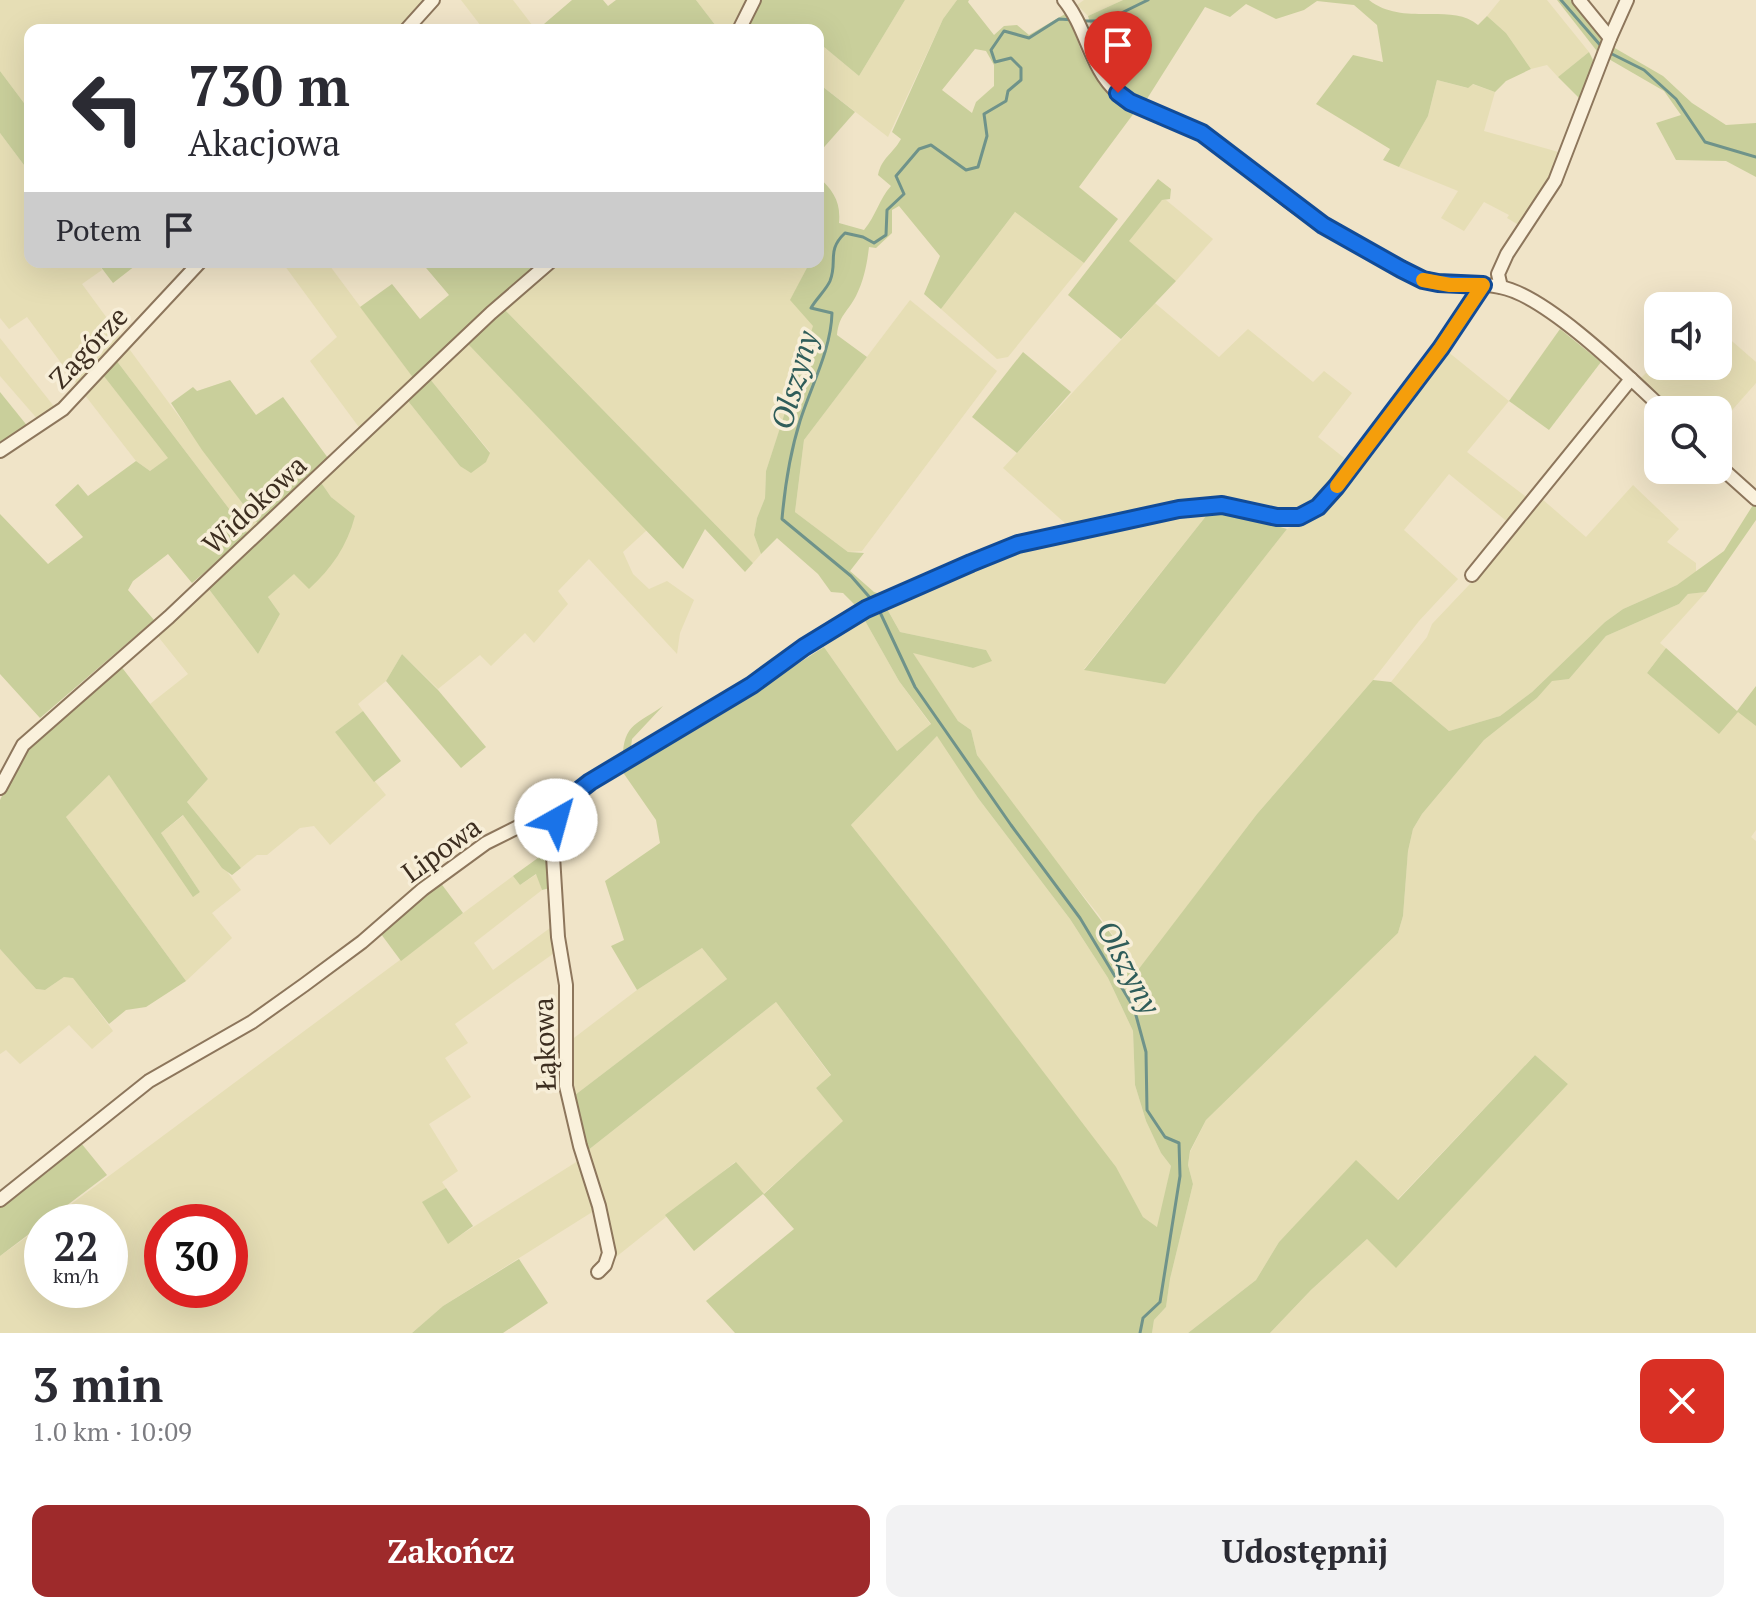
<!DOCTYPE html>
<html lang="pl">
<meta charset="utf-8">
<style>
:root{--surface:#fff;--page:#f2f2f3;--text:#2b2b33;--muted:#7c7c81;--accent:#9e2a2b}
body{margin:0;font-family:"PT Serif",serif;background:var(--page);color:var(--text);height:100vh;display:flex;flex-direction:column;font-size:30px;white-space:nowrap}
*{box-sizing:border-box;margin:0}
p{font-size:26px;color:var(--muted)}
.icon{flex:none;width:44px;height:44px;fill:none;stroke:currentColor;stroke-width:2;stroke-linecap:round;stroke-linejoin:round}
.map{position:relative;height:1333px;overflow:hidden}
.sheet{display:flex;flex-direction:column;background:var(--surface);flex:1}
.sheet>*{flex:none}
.guide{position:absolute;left:24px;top:24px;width:800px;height:244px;border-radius:16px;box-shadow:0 8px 32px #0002;background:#fff;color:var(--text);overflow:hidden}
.tools{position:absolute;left:1644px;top:292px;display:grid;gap:16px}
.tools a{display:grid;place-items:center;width:88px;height:88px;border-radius:16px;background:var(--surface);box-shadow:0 8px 32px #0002;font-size:40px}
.speed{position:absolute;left:24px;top:1204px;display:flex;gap:16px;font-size:40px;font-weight:700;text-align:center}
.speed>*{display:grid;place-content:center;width:104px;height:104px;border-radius:50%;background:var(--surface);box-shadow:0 8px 32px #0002;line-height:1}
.speed small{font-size:20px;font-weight:400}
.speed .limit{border:12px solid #d22;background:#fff;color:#111}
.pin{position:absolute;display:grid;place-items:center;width:68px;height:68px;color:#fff;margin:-82px -34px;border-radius:50% 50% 50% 0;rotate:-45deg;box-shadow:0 0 8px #0007}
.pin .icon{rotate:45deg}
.me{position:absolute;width:88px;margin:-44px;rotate:38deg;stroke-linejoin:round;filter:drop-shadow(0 0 6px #0008)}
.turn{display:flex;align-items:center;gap:28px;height:168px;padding:0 32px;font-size:36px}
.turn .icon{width:104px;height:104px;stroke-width:2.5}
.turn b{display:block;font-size:56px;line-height:68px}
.then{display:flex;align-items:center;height:76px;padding:0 32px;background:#0003;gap:16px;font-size:30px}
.round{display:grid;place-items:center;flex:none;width:84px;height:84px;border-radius:16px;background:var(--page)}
.headline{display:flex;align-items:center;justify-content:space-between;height:136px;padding:0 32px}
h1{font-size:48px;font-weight:700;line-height:60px}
.button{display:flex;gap:16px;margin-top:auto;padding:16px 32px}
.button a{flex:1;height:92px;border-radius:16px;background:var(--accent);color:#fff;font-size:32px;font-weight:700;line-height:92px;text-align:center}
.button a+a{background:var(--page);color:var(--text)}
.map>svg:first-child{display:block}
</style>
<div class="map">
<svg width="1756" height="1333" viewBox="0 0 1756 1333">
<rect width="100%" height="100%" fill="#f0e4c8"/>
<!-- farmland -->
<g fill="#e6deb5" fill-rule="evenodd">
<polygon points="0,0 427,0 400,30 30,30 30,111 0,71"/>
<polygon points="461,0 513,0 536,30 484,30"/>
<polygon points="696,0 747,0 733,30 719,30"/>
<polygon points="905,0 957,0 943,19 888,137 818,83 818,42 859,76"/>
<polygon points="1084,0 1123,0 1088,16 1077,5"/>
<polygon points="1500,0 1547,0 1589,52 1558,77 1547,65 1531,69 1506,33 1487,16"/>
<polygon points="1437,80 1467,88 1472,84 1495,92 1484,131 1562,153 1554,176 1522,227 1507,218 1509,215 1484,202 1464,231 1441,218 1458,191 1399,167 1428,116"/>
<polygon points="0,133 30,173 30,262 97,262 102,270 82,284 123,340 79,387 27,317 9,329 0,318"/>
<polygon points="1162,200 1166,200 1213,239 1176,281 1128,241"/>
<polygon points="1015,212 1084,263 1008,357 997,359 941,309"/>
<polygon points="282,262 327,262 414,379 361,430 310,361 337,337"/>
<polygon points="560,262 810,262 791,300 814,326 766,471 765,498 757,518 754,535 761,554 753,563 505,310"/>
<polygon points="910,300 997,371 862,551 848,552 795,512 804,440"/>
<polygon points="1155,303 1219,357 1248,329 1313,382 1324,371 1352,393 1318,437 1348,461 1317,500 1304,510 1291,513 1217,499 1063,529 1066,524 1003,468"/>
<polygon points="1718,329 1756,362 1756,383 1718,426 1718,410 1675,410 1641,378 1658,361 1658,366 1718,366"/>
<polygon points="0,338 56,409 40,422 0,376"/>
<polygon points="468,344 647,530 623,552 633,574 649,589 667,581 694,600 680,633 677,654 589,559 558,591 568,604 534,643 525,633 491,666 480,655 438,689 402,654 386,681 358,704 363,711 335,732 386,795 330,845 314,826 300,828 267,855 257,855 241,868 187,802 208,779 150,704 188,674 156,634 208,588 258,654 280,614 268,597 355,517 331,497 320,481 408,401 460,466 490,452 430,379"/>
<polygon points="127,346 259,525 249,535 116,360"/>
<polygon points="1447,351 1509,401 1467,452 1529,499 1510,524 1449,474 1404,530 1458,579 1419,621 1373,680 1257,814 1138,971 1098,914 1031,831 977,755 971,730 958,721 912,652 973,668 986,650 900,632 884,603 1021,551 1183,513 1210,511 1084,669 1165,684 1287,529 1313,515 1331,500"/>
<polygon points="103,375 169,458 150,471 136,461 84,394"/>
<polygon points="1633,485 1679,529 1667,542 1696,563 1696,572 1677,585 1623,609 1605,622 1532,692 1500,716 1449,731 1391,682 1427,637 1432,624 1486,567 1542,499 1586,537"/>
<polygon points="1706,592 1660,643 1666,648 1647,673 1719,733 1738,711 1756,726 1756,830 1751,837 1756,841 1756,1333 1270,1333 1311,1290 1367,1239 1396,1267 1568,1084 1535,1055 1397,1200 1356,1161 1279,1242 1256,1280 1188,1333 1152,1333 1154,1320 1166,1307 1170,1279 1193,1184 1188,1165 1190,1152 1206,1120 1398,933 1403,916 1408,851 1413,829 1422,814 1484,740 1537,698 1552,680 1569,679 1606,636 1679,604 1688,594"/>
<polygon points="864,619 899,681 931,725 897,751 824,647"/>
<polygon points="938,735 978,798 1070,919 1108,978 1133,1031 1135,1085 1146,1121 1161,1153 1171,1166 1158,1228 1143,1217 1115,1167 945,943 851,825"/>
<polygon points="109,775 194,896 200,892 161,833 184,815 241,890 212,913 232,938 186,981 66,817"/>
<path d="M 537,874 L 542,890 L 474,943 L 493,970 L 554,925 L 557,951 L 455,1024 L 468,1043 L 445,1058 L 471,1097 L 429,1124 L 458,1171 L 442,1182 L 446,1188 L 423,1202 L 448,1243 L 581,1159 L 597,1209 L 443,1306 L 412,1333 L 0,1333 L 0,1256 L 42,1226 L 42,1290 L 110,1290 L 110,1222 L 47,1222 L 513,876 L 520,885 ZM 162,1222 L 230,1222 L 230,1290 L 162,1290 Z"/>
<polygon points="702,948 727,979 575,1095 570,1041 637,990"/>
<polygon points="0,949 36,989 45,990 64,977 73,977 113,1031 92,1049 69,1025 20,1064 6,1050 0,1054"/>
<polygon points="776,1002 831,1076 816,1088 844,1121 763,1194 735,1162 616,1257 605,1199 587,1151"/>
</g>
<!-- green -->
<g fill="#c9cf9b" fill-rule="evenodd">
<polygon points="572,0 603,0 608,6 616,0 696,0 719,30 577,30 574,27 570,30 537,30"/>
<polygon points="760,0 905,0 859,76 818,42 818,30 750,30 747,26"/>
<path d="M 957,0 L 969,0 L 968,2 L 994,35 L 1004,26 L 1017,25 L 1029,35 L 1065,14 C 1074,27 1077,41 1083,55 C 1094,81 1112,98 1134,113 L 1079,187 L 1118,219 L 1084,263 L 1015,212 L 941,309 L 924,294 L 940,256 L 899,206 L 892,210 L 892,233 L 876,248 L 869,247 C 867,264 864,280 856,296 C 847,313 839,315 837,335 L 867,357 L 804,440 L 795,512 L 848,552 L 864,553 L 850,571 L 874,592 L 883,595 L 858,608 L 843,593 L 831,592 L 818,574 L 777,538 L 761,554 L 754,535 L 757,518 L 765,498 L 766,471 L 813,326 L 790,300 L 810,262 L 818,262 L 818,176 C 833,191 841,201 839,223 L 864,230 C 876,216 879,199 891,186 L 878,175 C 882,157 892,155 901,139 L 892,132 L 943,19 ZM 975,49 L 986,51 L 994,65 L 994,86 L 976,102 L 972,113 L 942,90 Z"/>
<path d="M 1123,0 L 1369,0 C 1403,27 1451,2 1478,25 L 1487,16 L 1506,33 L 1531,69 L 1506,81 L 1495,92 L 1473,84 L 1468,88 L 1437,80 L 1428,116 L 1399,167 L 1383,160 L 1390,149 L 1316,104 L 1353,55 L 1383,62 L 1377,25 L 1354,5 L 1317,1 L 1304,10 L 1276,19 L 1246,4 L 1230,17 L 1205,7 L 1145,102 L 1112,79 L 1102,60 L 1088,16 Z"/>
<polygon points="1557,0 1575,0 1604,35 1600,55"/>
<polygon points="1613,47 1663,76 1692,103 1726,125 1756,123 1756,177 1726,161 1676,160 1656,123 1681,115 1664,91 1607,58"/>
<polygon points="1589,52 1595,64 1581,100 1558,77"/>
<polygon points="0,71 30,111 30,173 0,133"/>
<polygon points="818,83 855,112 818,154"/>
<polygon points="1158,179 1171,189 1170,199 1162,200 1129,241 1176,281 1121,339 1068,295"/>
<polygon points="97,262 140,262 113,283"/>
<polygon points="421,262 544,262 414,379 360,307 392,284 420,319 449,295"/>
<polygon points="505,310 753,563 745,572 705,529 683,569 468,344"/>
<polygon points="1560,329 1601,362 1549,430 1509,401"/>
<polygon points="1023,352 1071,392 1017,453 972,417"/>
<polygon points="116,360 249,535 192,583 168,554 133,581 128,590 154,620 40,718 0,674 0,514 48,564 83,537 55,505 78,484 88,496 136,461 150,471 168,458 103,375"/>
<polygon points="430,379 490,453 486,462 471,473 460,466 408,401"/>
<polygon points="230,380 256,415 283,397 328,458 259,525 202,450 171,403 193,387 197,391"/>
<polygon points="0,392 29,428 1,442 0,441"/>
<path d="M 320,481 L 331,497 L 355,516 C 347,546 332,568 309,589 L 294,574 L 268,597 L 280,614 L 258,654 L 208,588 Z"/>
<path d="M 1753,505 L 1756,507 L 1756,520 L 1706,592 L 1688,594 L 1679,604 L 1606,636 L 1569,679 L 1552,681 L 1537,698 L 1484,740 L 1422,814 L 1413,829 L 1408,851 L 1403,916 L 1398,933 L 1206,1120 L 1190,1151 L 1188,1165 L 1193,1184 L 1170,1279 L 1166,1307 L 1154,1320 L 1152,1333 L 735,1333 L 706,1301 L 794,1229 L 763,1194 L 694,1251 L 665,1215 L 736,1162 L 764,1194 L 843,1121 L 816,1088 L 831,1075 L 776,1002 L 587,1151 L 575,1095 L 727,979 L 702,948 L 637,990 L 611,946 L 624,940 L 605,881 L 660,843 L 656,820 L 622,771 L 744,698 L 824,647 L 897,751 L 931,724 L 899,681 L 864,619 L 886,607 L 900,632 L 986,650 L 992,661 L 973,668 L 913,653 L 958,721 L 971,730 L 977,755 L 1138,970 L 1257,814 L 1373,680 L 1391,682 L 1449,731 L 1500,716 L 1532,692 L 1605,622 L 1623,609 L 1677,585 L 1724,551 ZM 937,736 L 978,798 L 1070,919 L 1108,978 L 1133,1031 L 1135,1085 L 1146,1121 L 1161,1153 L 1171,1166 L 1157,1227 L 1143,1217 L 1116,1167 L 945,943 L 851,825 Z"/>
<polygon points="1210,511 1226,511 1287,529 1165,684 1084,670"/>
<polygon points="1666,648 1737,711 1756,686 1756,726 1738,712 1719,734 1647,673"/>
<polygon points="402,654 438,690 486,747 461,768 386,681"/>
<polygon points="120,665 208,779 187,802 241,868 232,875 222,868 183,815 161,833 200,892 193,897 109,775 66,817 186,981 146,1007 126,1010 109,1024 73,978 64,977 45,990 36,989 0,949 0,800 25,749"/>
<path d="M 663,706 L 632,739 L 630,755 L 623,757 C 623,724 639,723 663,706 Z"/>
<polygon points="363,711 401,761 374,782 335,732"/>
<polygon points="549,850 550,888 542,890 536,874 520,885 513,876"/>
<polygon points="440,882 463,913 401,961 381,934"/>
<polygon points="1535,1055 1568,1084 1396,1268 1367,1239 1311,1290 1270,1333 1188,1333 1256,1280 1279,1242 1356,1160 1398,1200"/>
<polygon points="81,1143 107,1175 0,1256 0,1206 48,1172"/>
<polygon points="446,1188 473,1226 448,1244 422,1202"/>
<polygon points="519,1259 548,1303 503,1333 412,1333 443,1306"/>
</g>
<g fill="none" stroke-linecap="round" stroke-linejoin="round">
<!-- stream -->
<g stroke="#6f938a" stroke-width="3">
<polyline points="1561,0 1601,46"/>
<polyline points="1081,21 1105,21 1148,0"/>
<polyline points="1610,53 1644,70 1676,99 1705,142 1756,157"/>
<path d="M 872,600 L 851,576 L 782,519 C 785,485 790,453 800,421 C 811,386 831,350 832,313 L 811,308 C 816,299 826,290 830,281 C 838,261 826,251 845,233 L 863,237 L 874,243 L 886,235 L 887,210 L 904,194 L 896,176 L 919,149 L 931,145 L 966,170 L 978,167 L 987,136 L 984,114 L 1006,101 L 1008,91 L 1021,80 L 1021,68 L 1011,58 L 995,62 L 991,50 L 1004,31 L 1029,38 L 1059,19 L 1074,20"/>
<polyline points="878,608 915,687 1011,825 1080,918 1134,1008 1146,1052 1147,1110 1165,1137 1179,1143 1180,1176 1160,1302 1143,1318 1140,1333"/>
</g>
<!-- minor casing -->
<g stroke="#8d765c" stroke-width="16">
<g id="minor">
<path d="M 1064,0 C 1087,28 1090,69 1118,93 C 1140,113 1175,116 1200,132 C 1233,152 1260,180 1291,203 C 1325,228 1363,249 1400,269 C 1442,290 1459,279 1500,287 C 1546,295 1629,377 1664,410"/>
<polyline points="406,30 433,0"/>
<polyline points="739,30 754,0"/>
<polyline points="1610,38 1627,0"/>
<polyline points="1501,287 1498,274 1507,254 1555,181 1610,38 1579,0"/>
<polyline points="0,451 63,409 200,262"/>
<polyline points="1718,465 1756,499"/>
<polyline points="1472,575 1631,379"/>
<polyline points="0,788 23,745 169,617 491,313 550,262"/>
<polyline points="558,807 553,856 558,937 566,985 566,1086 580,1146 599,1206 609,1253 605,1265 598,1272"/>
<polyline points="0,1200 149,1081 252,1022 304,985 362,942 423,889 486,843 558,807 590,782 752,685 804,647 866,609 1018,544 1179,509 1222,505 1277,517 1299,517 1318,507 1336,487 1441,348 1483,285"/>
</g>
</g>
<!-- minor -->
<use href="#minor" stroke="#faf1dc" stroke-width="12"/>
</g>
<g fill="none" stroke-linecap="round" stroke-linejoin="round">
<!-- route casing -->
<g stroke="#114b97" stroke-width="20">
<polyline id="route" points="556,820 558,807 590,782 752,685 804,647 866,609 971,563 1018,544 1179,509 1222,505 1277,517 1299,517 1318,507 1336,487 1441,348 1483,285 1438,283 1423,280 1401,269 1323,225 1202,133 1130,102 1118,93"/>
</g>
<!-- route -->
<use href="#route" stroke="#1a73e8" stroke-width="14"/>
<!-- slow -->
<polyline stroke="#f59e0b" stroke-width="14" points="1337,486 1441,348 1483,285 1450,285 1423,280"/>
</g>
<g text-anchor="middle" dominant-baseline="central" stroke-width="7" stroke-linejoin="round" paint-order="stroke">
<!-- street labels -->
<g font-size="28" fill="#3d2e20" stroke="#f7eed8">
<text transform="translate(88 347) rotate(-47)">Zagórze</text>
<text transform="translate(254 504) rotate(-43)">Widokowa</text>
<text transform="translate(441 849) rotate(-36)">Lipowa</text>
<text transform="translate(544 1044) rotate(-92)">Łąkowa</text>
</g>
<!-- water labels -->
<g font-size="30" font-style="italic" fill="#2f5d5a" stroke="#f7eed8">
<text transform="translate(794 380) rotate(-74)">Olszyny</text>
<text transform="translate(1129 967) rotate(62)">Olszyny</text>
</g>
</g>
</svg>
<div class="tools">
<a><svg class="icon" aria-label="sound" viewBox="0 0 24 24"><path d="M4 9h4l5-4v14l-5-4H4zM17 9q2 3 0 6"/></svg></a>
<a><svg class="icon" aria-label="search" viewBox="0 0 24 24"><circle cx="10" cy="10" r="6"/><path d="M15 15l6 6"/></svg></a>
</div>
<div class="speed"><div>22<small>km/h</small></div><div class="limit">30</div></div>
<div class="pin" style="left:1118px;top:93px;background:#d93025"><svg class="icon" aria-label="arrive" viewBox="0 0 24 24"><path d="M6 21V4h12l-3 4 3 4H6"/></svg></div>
<svg class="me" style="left:556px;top:820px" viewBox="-20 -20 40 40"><circle r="19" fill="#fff"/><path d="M0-13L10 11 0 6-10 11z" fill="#1a73e8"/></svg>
<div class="guide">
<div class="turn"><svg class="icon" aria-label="left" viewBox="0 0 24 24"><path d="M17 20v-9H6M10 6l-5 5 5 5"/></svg><div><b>730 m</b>Akacjowa</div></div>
<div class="then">Potem<svg class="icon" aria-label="arrive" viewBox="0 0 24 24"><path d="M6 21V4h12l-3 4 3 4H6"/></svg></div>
</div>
</div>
<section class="sheet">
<div class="headline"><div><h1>3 min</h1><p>1.0 km · 10:09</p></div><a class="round" style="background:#d93025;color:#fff"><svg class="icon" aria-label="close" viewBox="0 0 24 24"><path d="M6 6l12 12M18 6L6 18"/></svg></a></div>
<div class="button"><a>Zakończ</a><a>Udostępnij</a></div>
</section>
